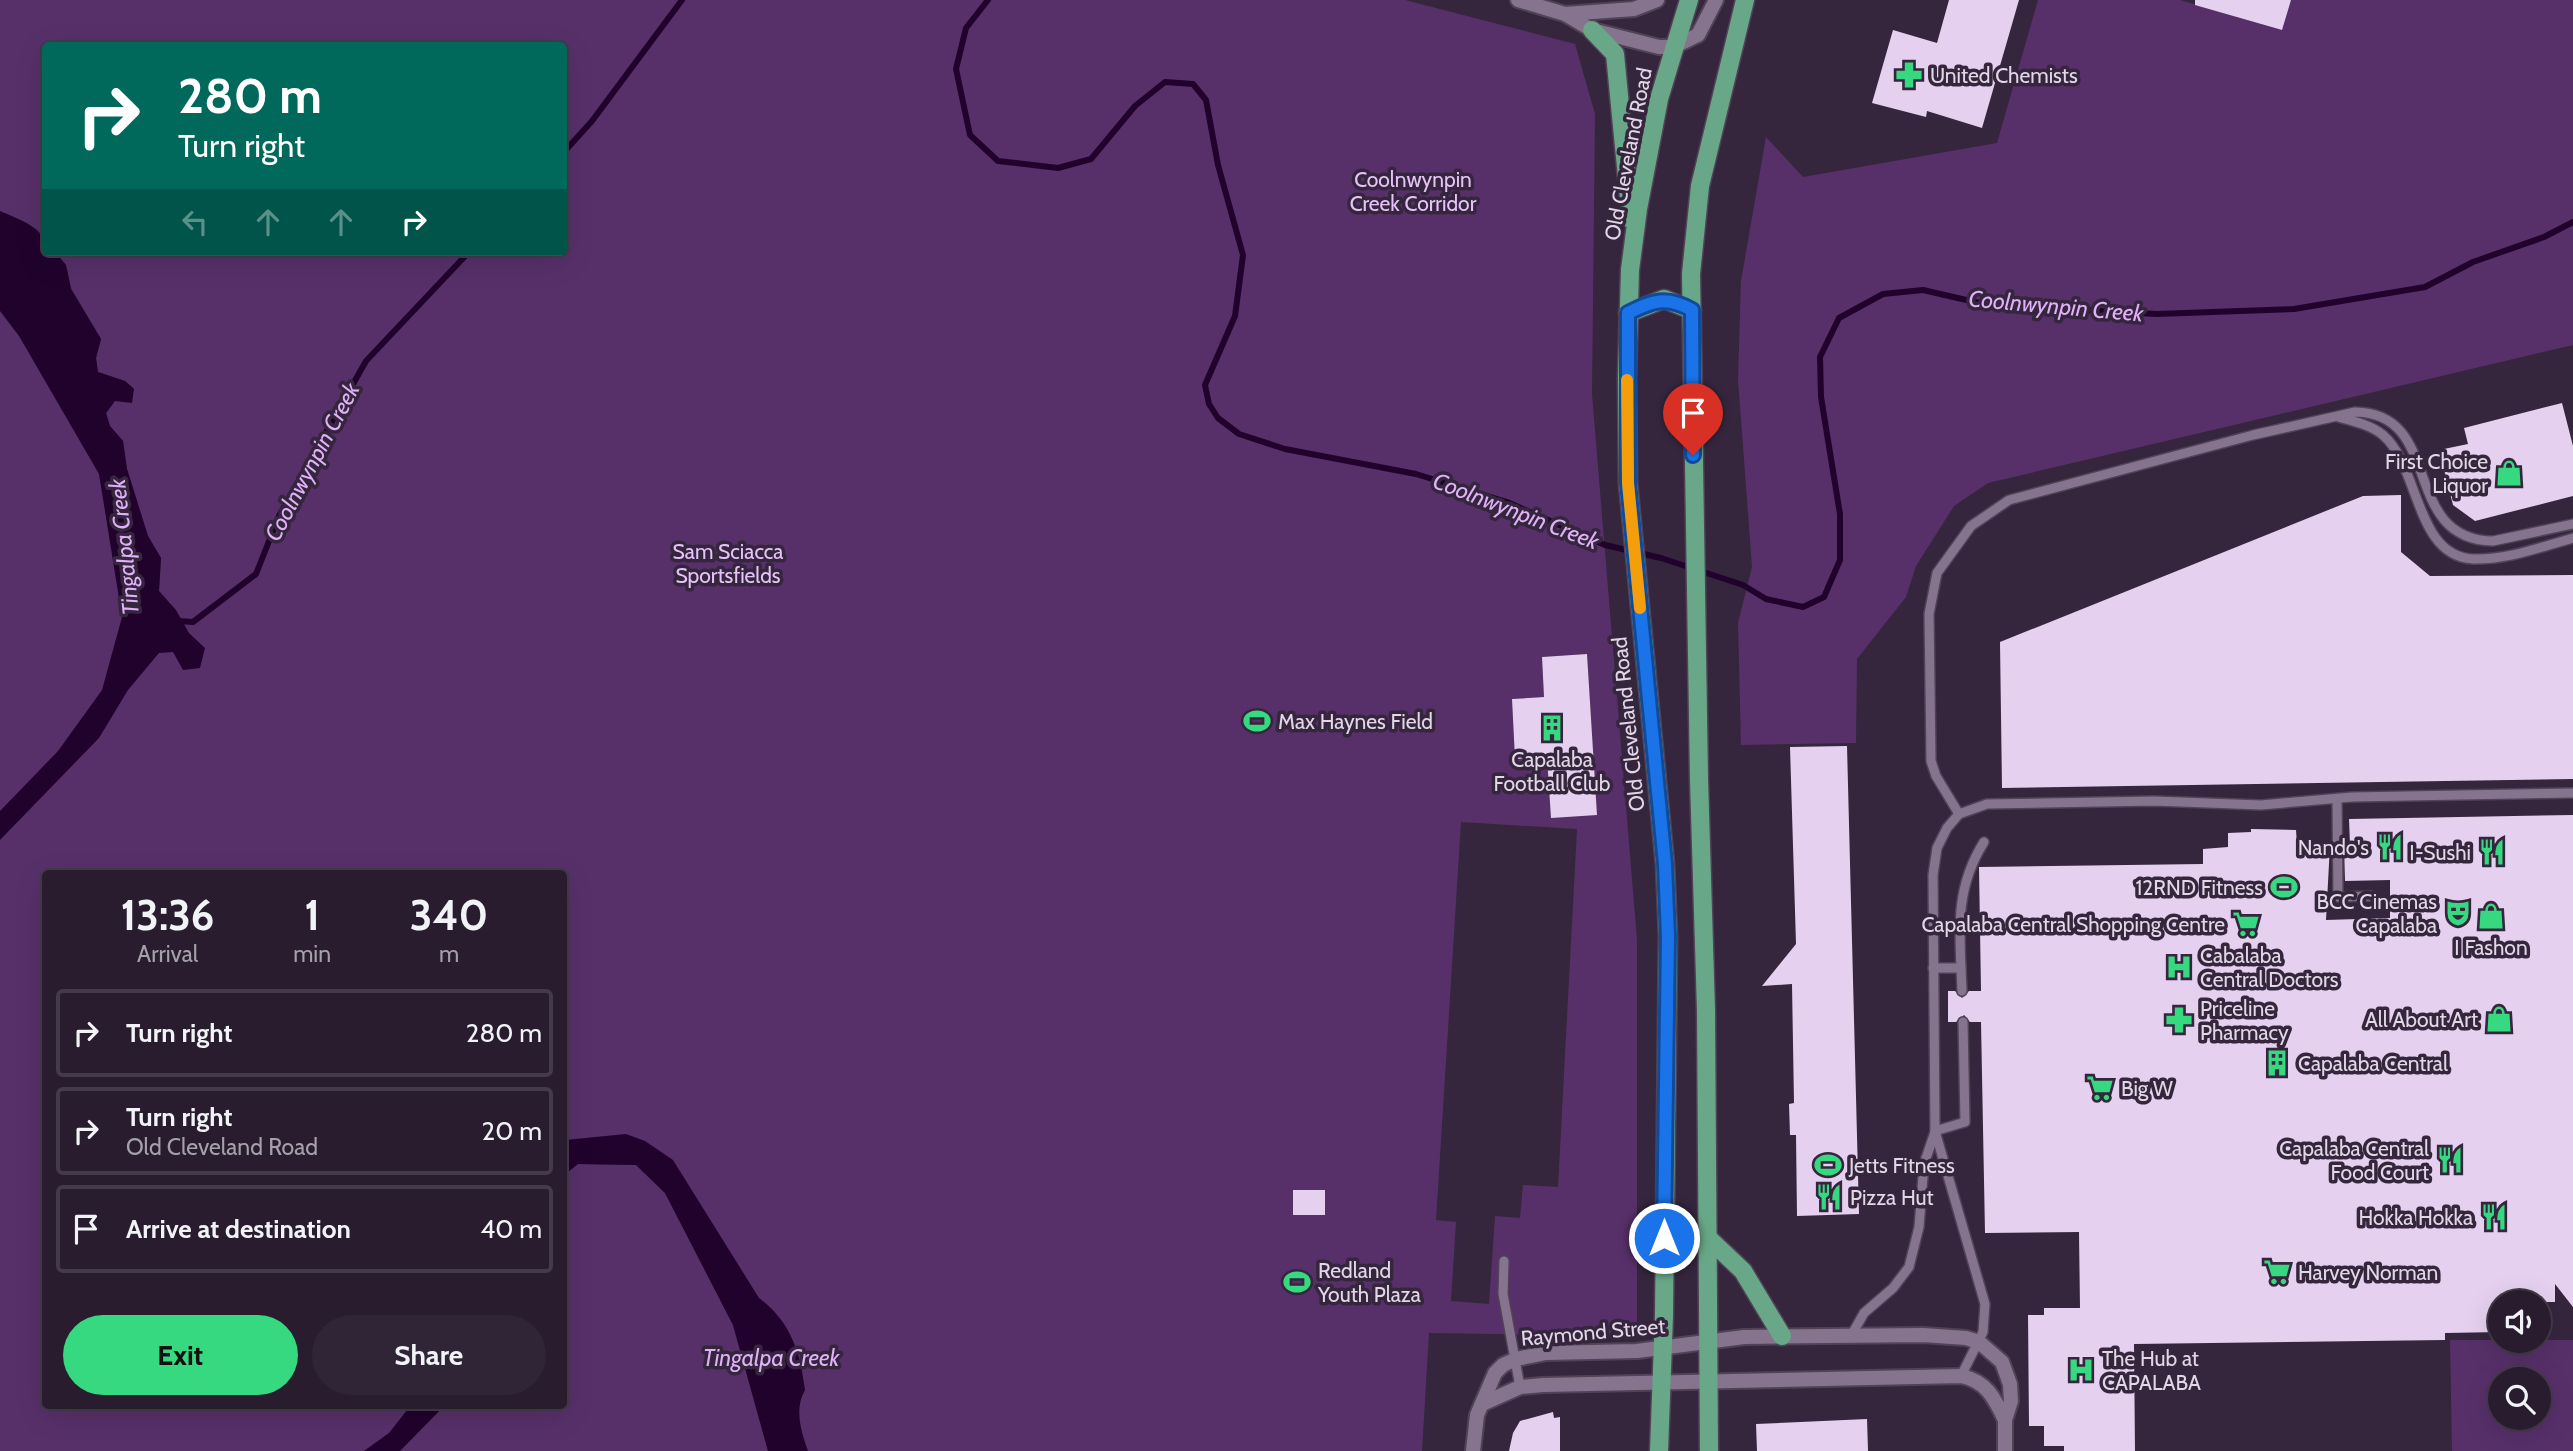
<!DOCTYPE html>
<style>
:root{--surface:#281c2e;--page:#302536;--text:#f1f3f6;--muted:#a5a1aa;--line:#443a4a;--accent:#36d880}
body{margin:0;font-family:Cabin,sans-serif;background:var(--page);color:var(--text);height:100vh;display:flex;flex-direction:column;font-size:26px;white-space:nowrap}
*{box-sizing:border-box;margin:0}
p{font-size:23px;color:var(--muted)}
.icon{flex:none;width:38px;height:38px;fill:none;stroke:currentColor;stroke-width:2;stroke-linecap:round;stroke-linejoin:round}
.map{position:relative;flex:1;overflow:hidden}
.sheet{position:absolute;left:42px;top:870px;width:525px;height:539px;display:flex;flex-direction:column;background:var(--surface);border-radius:7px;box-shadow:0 7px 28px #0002,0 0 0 2px var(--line)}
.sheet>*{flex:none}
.guide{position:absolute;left:42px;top:42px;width:525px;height:214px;border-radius:7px;box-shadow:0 7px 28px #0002,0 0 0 2px var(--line);background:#00695c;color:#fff;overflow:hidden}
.controls{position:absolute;left:2488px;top:1290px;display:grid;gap:14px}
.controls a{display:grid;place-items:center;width:63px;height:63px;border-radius:50%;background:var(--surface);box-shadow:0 7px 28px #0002,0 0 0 2px var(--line);font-size:35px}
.pin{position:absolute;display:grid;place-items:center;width:60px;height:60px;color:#fff;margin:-72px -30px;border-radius:50% 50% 50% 0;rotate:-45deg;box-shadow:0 0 7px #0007}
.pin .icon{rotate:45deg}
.me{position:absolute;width:77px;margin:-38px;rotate:0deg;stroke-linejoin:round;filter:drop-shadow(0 0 5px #0008)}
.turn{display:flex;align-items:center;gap:24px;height:147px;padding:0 21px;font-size:32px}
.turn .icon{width:91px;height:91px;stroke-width:2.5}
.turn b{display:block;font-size:49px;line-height:60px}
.lanes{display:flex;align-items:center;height:66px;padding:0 21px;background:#0003;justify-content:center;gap:35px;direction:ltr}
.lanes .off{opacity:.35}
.eta{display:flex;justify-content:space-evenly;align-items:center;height:119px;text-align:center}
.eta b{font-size:42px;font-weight:700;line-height:49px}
.primary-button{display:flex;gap:14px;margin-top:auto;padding:14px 21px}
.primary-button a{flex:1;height:80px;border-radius:42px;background:var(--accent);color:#111;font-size:28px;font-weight:700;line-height:80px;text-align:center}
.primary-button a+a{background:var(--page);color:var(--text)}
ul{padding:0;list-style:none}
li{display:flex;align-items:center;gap:21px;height:88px;margin:0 14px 10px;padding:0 7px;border:4px solid var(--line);border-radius:7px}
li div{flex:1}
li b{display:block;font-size:26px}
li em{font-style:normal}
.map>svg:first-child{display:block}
</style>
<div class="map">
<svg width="2573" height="1451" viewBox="0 0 2573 1451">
<rect width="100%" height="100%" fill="#35263d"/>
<!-- green -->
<g fill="#573069" fill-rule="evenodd">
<path d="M 0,0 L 1405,0 L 1575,44 L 1595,114 L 1592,394 L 1637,940 L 1637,1336 L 1429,1333 L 1422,1451 L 792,1451 L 748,1307 L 636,1152 L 564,1159 L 564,873 L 46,873 L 46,1405 L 424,1405 L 387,1451 L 0,1451 L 0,255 L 65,343 L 135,612 L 183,621 L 159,591 L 161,558 L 148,536 L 127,469 L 123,441 L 110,426 L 106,413 L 115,401 L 134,389 L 125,381 L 98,372 L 96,358 L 101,339 L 71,288 L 66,265 L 55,252 L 564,252 L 564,46 L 46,46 L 45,240 L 38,230 L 0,211 ZM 1587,654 L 1596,815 L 1547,757 L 1515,758 L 1512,699 L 1544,697 L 1542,657 ZM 1461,822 L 1577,829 L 1558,1187 L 1523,1185 L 1520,1218 L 1495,1216 L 1489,1304 L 1451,1301 L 1456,1222 L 1436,1220 Z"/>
<polygon points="2038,0 2180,0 2281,30 2291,0 2573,0 2573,345 1988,483 1954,506 1916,566 1906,597 1857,659 1856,743 1741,745 1738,623 1752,567 1738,379 1741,281 1766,137 1803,177 1997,143"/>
<polygon points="578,1164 636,1165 665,1193 733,1325 768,1451 400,1451 445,1405 564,1405 564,1175"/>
<path d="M 2450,1340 L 2573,1340 L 2573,1451 L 2452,1451 ZM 2539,1379 L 2539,1418 L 2501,1418 L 2501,1379 Z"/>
</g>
<!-- water -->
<g fill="#21022d">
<path d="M 0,211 C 20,220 46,227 46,252 L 55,252 L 66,265 L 71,289 L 101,339 L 96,358 L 98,372 L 125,381 L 134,389 L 132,403 L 115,401 L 106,413 L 110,426 L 123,441 L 127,469 L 148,536 L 161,558 L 159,591 L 176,610 L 189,633 L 205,648 L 200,668 L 183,670 L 173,652 L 159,653 L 128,690 L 99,738 L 0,840 L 0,811 L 58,751 L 102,690 L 122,617 L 99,474 L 19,336 L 0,311 Z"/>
<path d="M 626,1134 L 645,1141 L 673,1160 L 759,1298 C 791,1322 800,1352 805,1390 C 794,1409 801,1431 808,1451 L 768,1451 L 733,1325 L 665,1193 L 636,1165 L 578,1164 L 564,1175 L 565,1140 Z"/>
<polygon points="411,1405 445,1405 400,1451 364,1451 389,1433"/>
</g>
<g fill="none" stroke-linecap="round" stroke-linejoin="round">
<!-- stream -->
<g stroke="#21022d" stroke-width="6">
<polyline points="988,0 966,28 956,69 970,135 998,161 1058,168 1091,159 1135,106 1165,82 1193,84 1206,100 1218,165 1243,255 1235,316 1205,385 1209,404 1218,418 1239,434 1285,449 1416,474 1507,502 1605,545 1661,558 1743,585 1766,599 1803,607 1824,597 1840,560 1840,514 1821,397 1820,357 1839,318 1883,294 1923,290 1988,305 2157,314 2294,309 2425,287 2473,262 2544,237 2573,222"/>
<polyline points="564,152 592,121 682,0"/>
<polyline points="178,621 193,622 256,574 279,516 366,361 469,252"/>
</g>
</g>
<!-- building -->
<g fill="#e5d1ef">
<polygon points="1949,0 2019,0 1982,128 1927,111 1926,117 1872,103 1893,30 1937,43"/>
<polygon points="2195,0 2291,0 2282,30 2195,5"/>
<polygon points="2562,403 2573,446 2573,496 2475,521 2453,505 2439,450 2468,444 2464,428"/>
<polygon points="2401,495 2401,552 2430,576 2573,575 2573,779 2002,788 2000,642 2363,496"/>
<polygon points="1587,654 1597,815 1551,818 1547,757 1515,759 1512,699 1544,697 1542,657"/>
<polygon points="1847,746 1859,1214 1797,1216 1796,1135 1790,1135 1789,1104 1794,1103 1792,984 1762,986 1796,944 1790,747"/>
<polygon points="2573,815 2573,1307 2555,1284 2555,1302 2501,1302 2501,1332 2445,1333 2445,1340 2134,1344 2135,1451 2064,1451 2064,1446 2044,1446 2044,1426 2029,1426 2028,1315 2044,1315 2044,1308 2080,1308 2079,1232 1985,1233 1981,1022 1970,1022 1964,1015 1956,1022 1948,1022 1948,991 1955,991 1962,998 1969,991 1981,991 1979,867 2203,864 2203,849 2228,847 2228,833 2251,832 2251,829 2296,830 2297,845 2330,845 2326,920 2390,918 2390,880 2345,881 2344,845 2350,845 2349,819"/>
<rect x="1293" y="1190" width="32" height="25"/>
<polygon points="1553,1412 1554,1418 1560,1417 1560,1451 1509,1451 1513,1433 1520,1421"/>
<polygon points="1867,1419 1868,1451 1757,1451 1756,1424"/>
</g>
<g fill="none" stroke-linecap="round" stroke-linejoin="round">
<!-- lane casing -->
<g stroke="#504356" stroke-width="12">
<g id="lane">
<path d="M 2338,417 C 2353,421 2371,425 2383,435 C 2420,467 2415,556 2473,559 C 2508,560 2540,547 2573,538"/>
<polyline points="2337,799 2338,897 2372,896"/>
<path d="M 1959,814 L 1936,776 L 1931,761 L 1929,614 L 1937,573 L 1971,526 L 2009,500 L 2253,435 L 2355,412 C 2445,413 2399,539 2493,541 L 2573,524"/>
<polyline points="1933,968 1961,968"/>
<path d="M 1962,991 C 1960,935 1953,891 1984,842"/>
<polyline points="1935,1131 1965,1122 1963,1022"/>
<polyline points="1504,1261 1503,1294 1520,1387"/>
<polyline points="1851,1336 1864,1313 1893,1288 1909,1267 1919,1227 1924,1164 1935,1132"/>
<polyline points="1961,1376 1983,1332 1985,1304 1935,1131 1933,875 1937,848 1947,828 1959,814 1987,804 2154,801 2261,805 2352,797 2573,793"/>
</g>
</g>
<!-- street casing -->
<g stroke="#504356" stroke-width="18">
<g id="street">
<polyline points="1518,0 1565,14 1592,30 1659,47 1673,47 1698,35 1716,0"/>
<polyline points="1565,14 1634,9 1657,0"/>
<path d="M 1482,1404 L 1520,1387 L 1543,1385 L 1961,1376 C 1986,1381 1994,1397 2005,1420"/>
<polyline points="1473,1451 1477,1415 1495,1373 1503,1365 1516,1359 1546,1353 1637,1351 1744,1337 1923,1335 1966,1338 1979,1342 2002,1362 2010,1384 2011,1401 2005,1420 2005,1451"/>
</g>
</g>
<!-- primary casing -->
<g stroke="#504356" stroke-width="21">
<g id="primary">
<polyline points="1592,30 1615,54 1631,219"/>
<polyline points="1628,313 1664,299 1692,310"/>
<polyline points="1708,1238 1743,1271 1782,1336"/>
<polyline points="1659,1451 1664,1315 1668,936 1665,864 1628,483 1627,377 1630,270 1638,209 1659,99 1689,0"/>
<polyline points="1709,1451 1706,1011 1699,779 1691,274 1700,186 1745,0"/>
</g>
</g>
<!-- lane -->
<use href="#lane" stroke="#86748f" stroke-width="9"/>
<!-- street -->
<use href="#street" stroke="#86748f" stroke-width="14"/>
<!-- primary -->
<use href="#primary" stroke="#68a888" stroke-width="18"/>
</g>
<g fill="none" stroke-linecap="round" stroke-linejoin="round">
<!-- route casing -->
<g stroke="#114b97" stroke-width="18">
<path id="route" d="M 1664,1238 L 1668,936 L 1665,864 L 1628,483 L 1628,313 C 1653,301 1666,295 1692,310 L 1693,455"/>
</g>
<!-- route -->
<use href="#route" stroke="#1a73e8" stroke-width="12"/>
<!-- slow -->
<polyline stroke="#f59e0b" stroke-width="12" points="1627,380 1628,483 1640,608"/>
</g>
<!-- icons -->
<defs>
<g id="pharmacy-bare" transform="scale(2.1)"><path d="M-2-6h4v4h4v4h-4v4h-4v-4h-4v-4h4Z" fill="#36d880" stroke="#35263d" stroke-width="2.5" paint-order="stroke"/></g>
<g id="shop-bare" transform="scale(2.1)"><path d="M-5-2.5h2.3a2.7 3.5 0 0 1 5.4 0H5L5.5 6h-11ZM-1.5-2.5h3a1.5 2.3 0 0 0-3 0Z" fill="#36d880" stroke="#35263d" stroke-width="2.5" paint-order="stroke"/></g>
<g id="stadium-bare" transform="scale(2.1)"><path d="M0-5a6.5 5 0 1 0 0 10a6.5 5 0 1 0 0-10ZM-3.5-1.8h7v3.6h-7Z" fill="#36d880" stroke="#35263d" stroke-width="2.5" paint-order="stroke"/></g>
<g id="building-bare" transform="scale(2.1)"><path d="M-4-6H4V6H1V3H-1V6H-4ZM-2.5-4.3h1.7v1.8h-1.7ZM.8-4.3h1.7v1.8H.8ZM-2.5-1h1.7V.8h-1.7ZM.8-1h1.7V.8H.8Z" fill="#36d880" stroke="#35263d" stroke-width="2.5" paint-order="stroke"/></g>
<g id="restaurant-bare" transform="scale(2.1)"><path d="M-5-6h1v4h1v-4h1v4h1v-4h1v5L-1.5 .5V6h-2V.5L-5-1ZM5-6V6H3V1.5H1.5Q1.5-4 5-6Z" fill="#36d880" stroke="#35263d" stroke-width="2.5" paint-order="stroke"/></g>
<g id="theatre-bare" transform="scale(2.1)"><path d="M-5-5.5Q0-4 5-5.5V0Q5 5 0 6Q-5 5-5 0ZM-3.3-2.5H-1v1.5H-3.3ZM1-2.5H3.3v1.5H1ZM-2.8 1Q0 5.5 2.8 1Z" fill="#36d880" stroke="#35263d" stroke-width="2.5" paint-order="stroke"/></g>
<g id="supermarket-bare" transform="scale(2.1)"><path d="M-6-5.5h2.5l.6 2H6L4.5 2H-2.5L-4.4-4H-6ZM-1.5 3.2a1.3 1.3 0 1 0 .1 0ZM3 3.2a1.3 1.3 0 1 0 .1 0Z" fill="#36d880" stroke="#35263d" stroke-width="2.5" paint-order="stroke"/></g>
<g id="hospital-bare" transform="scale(2.1)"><path d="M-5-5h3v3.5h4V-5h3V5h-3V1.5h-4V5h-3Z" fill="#36d880" stroke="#35263d" stroke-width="2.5" paint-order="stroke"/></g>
</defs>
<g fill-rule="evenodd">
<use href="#pharmacy-bare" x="1909" y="75"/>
<use href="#shop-bare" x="2509" y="473"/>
<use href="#stadium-bare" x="1257" y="721"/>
<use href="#building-bare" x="1552" y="728"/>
<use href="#restaurant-bare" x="2390" y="847"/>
<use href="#restaurant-bare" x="2492" y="852"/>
<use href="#stadium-bare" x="2284" y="887"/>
<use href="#theatre-bare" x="2458" y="913"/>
<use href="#shop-bare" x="2491" y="916"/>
<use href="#supermarket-bare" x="2246" y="924"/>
<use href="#hospital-bare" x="2179" y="967"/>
<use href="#shop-bare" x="2499" y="1019"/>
<use href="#pharmacy-bare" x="2179" y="1020"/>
<use href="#building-bare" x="2277" y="1063"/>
<use href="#supermarket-bare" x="2100" y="1088"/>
<use href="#restaurant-bare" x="2450" y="1160"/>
<use href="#stadium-bare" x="1828" y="1165"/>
<use href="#restaurant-bare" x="1829" y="1197"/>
<use href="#restaurant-bare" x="2494" y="1217"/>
<use href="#supermarket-bare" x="2277" y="1272"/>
<use href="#stadium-bare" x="1297" y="1282"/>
<use href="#hospital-bare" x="2081" y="1370"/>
</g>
<g text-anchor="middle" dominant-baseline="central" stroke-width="7" stroke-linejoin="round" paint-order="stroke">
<!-- poi labels -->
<g font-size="21" fill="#e1d7e6" stroke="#35263d" text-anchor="start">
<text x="1930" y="75">United Chemists</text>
<text x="2488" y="461" text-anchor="end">First Choice<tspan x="2488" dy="24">Liquor</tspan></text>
<text x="1278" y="721">Max Haynes Field</text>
<text x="1552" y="759" text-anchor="middle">Capalaba<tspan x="1552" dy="24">Football Club</tspan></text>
<text x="2369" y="847" text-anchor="end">Nando's</text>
<text x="2471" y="852" text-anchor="end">I-Sushi</text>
<text x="2263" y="887" text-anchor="end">12RND Fitness</text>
<text x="2437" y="901" text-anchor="end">BCC Cinemas<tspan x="2437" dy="24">Capalaba</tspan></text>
<text x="2225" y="924" text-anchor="end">Capalaba Central Shopping Centre</text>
<text x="2491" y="947" text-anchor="middle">I Fashon</text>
<text x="2200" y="955">Cabalaba<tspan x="2200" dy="24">Central Doctors</tspan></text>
<text x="2200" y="1008">Priceline<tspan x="2200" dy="24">Pharmacy</tspan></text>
<text x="2478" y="1019" text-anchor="end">All About Art</text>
<text x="2298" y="1063">Capalaba Central</text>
<text x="2121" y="1088">Big W</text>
<text x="2429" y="1148" text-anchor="end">Capalaba Central<tspan x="2429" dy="24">Food Court</tspan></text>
<text x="1849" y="1165">Jetts Fitness</text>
<text x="1850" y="1197">Pizza Hut</text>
<text x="2473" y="1217" text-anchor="end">Hokka Hokka</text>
<text x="1318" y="1270">Redland<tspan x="1318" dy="24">Youth Plaza</tspan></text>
<text x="2298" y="1272">Harvey Norman</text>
<text x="2102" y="1358">The Hub at<tspan x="2102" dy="24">CAPALABA</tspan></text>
</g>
<!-- street labels -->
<g font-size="21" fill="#e1d7e6" stroke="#35263d">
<text transform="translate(1628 154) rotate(-79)">Old Cleveland Road</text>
<text transform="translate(1628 724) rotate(-96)">Old Cleveland Road</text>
<text transform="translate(1593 1332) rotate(-5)">Raymond Street</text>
</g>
<!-- park labels -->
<g font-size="21" fill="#e6c2f8" stroke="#35263d">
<text x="1413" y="179">Coolnwynpin<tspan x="1413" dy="24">Creek Corridor</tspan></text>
<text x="728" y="551">Sam Sciacca<tspan x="728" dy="24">Sportsfields</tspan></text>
</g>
<!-- water labels -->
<g font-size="23" font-style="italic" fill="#e0b0f8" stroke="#35263d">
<text transform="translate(2056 306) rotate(5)">Coolnwynpin Creek</text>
<text transform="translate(312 462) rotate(-62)">Coolnwynpin Creek</text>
<text transform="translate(1516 511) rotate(21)">Coolnwynpin Creek</text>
<text transform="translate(124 547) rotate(-96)">Tingalpa Creek</text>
<text x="771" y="1358">Tingalpa Creek</text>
</g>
</g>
</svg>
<div class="controls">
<a><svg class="icon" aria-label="sound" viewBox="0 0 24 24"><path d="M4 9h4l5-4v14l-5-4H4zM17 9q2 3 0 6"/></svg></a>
<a><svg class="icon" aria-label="search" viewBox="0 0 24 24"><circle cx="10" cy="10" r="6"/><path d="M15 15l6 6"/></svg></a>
</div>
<div class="pin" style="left:1693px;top:455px;background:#d93025"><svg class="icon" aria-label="arrive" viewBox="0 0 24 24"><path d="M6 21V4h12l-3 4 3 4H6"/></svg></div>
<svg class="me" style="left:1664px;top:1238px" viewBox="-20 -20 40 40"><circle r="17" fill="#1a73e8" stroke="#fff" stroke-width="3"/><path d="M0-11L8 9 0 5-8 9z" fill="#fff"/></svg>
<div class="guide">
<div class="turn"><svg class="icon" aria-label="right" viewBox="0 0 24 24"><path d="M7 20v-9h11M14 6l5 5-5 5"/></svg><div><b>280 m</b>Turn right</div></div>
<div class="lanes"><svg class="icon off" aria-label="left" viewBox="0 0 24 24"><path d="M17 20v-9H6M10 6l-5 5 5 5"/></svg><svg class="icon off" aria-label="ahead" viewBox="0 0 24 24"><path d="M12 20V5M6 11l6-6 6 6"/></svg><svg class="icon off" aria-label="ahead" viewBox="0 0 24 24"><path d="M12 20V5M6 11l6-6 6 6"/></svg><svg class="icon" aria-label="right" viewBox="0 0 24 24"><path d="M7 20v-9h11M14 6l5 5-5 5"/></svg></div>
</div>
<section class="sheet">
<div class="eta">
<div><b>13:36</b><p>Arrival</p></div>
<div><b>1</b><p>min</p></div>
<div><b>340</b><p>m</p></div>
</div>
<ul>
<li><svg class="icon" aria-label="right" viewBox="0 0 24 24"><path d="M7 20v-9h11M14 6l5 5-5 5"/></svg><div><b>Turn right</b></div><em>280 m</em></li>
<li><svg class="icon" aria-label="right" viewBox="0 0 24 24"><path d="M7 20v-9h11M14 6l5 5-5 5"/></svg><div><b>Turn right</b><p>Old Cleveland Road</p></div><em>20 m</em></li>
<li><svg class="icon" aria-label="arrive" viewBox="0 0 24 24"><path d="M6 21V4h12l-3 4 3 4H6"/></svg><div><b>Arrive at destination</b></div><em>40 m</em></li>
</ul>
<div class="primary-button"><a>Exit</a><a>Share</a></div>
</section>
</div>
